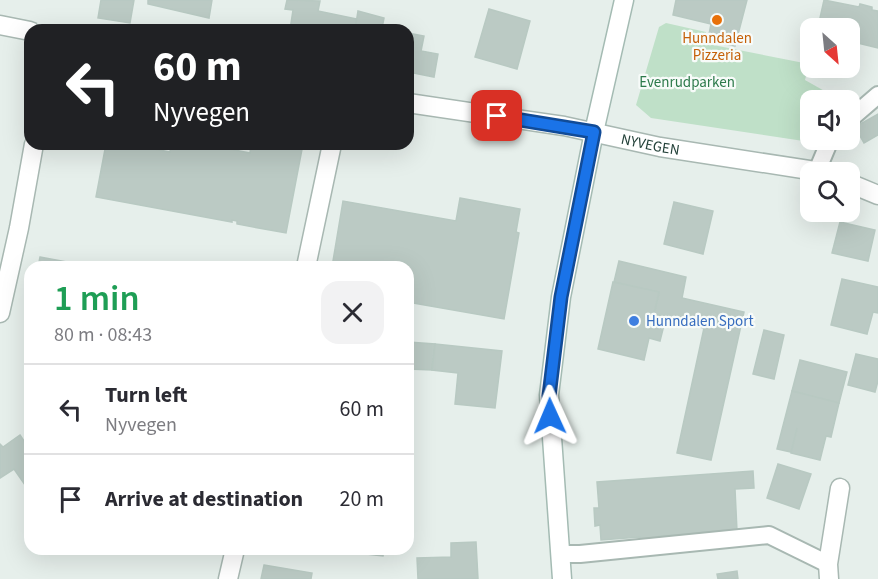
<!DOCTYPE html>
<meta charset="utf-8">
<style>
:root{--surface:#fff;--page:#f2f2f3;--text:#2b2b33;--muted:#7c7c81;--line:#e1e1e2}
body{margin:0;font-family:"Source Sans 3",sans-serif;background:var(--page);color:var(--text);height:100vh;display:flex;flex-direction:column;font-size:22px;white-space:nowrap}
*{box-sizing:border-box;margin:0}
p{font-size:20px;color:var(--muted)}
.icon{flex:none;width:33px;height:33px;fill:none;stroke:currentColor;stroke-width:2;stroke-linecap:round;stroke-linejoin:round}
.map{position:relative;flex:1;overflow:hidden}
.panel{position:absolute;left:24px;top:261px;width:390px;height:294px;display:flex;flex-direction:column;background:var(--surface);border-radius:18px;box-shadow:0 6px 24px #0002}
.panel>*{flex:none}
.guide{position:absolute;left:24px;top:24px;width:390px;height:126px;border-radius:18px;box-shadow:0 6px 24px #0002;background:#202124;color:#fff;overflow:hidden}
.needle{width:39px;rotate:153deg}
.controls{position:absolute;left:800px;top:18px;display:grid;gap:12px}
.controls a{display:grid;place-items:center;width:60px;height:60px;border-radius:12px;background:var(--surface);box-shadow:0 6px 24px #0002;font-size:30px}
.pin{position:absolute;display:grid;place-items:center;width:51px;height:51px;color:#fff;margin:-26px;border-radius:12px;box-shadow:0 3px 9px #0006}
.me{position:absolute;width:66px;margin:-33px;rotate:359deg;stroke-linejoin:round;filter:drop-shadow(0 0 4px #0008)}
.turn{display:flex;align-items:center;gap:21px;height:126px;padding:0 30px;font-size:27px}
.turn .icon{width:78px;height:78px;stroke-width:2.5}
.turn b{display:block;font-size:42px;line-height:51px}
.round{display:grid;place-items:center;flex:none;width:63px;height:63px;border-radius:18px;background:var(--page)}
.summary{display:flex;align-items:center;justify-content:space-between;height:102px;padding:0 30px}
h1{font-size:36px;font-weight:600;line-height:45px;color:#1e9e55}
ul{padding:0;list-style:none}
li{display:flex;align-items:center;gap:18px;height:90px;padding:0 30px;border-top:2px solid var(--line)}
li div{flex:1}
li b{display:block;font-size:22px}
li em{font-style:normal}
.map>svg:first-child{display:block}
</style>
<div class="map">
<svg width="878" height="579" viewBox="0 0 878 579">
<rect width="100%" height="100%" fill="#e6efeb"/>
<!-- green -->
<polygon fill="#bfe0c8" points="666,23 706,32 703,43 809,64 805,80 828,93 825,100 810,100 810,142 651,118 636,105 659,27"/>
<!-- building -->
<g fill="#bbcac4" stroke="#b8c9c2" stroke-width="1.5">
<polygon points="101,0 134,0 130,23 98,18"/>
<polygon points="148,0 212,0 209,18 148,4"/>
<polygon points="287,0 320,1 318,11 357,19 355,30 290,30 293,10 285,9"/>
<polygon points="676,0 747,0 735,46 708,40 711,24 673,15"/>
<polygon points="824,0 859,7 860,4 872,7 872,10 878,11 878,48 849,41 849,28 818,27"/>
<polygon points="489,9 530,21 517,69 475,57"/>
<polygon points="358,11 384,18 382,28 391,30 355,30"/>
<polygon points="408,33 424,36 421,51 438,54 434,77 408,72"/>
<polygon points="878,114 878,135 864,143 855,127"/>
<polygon points="106,144 128,144 170,152 171,144 215,144 214,146 250,153 251,144 303,144 286,233 237,224 237,221 232,220 232,222 96,197"/>
<polygon points="460,198 520,209 516,232 519,233 504,319 408,302 408,267 332,267 343,201 456,221"/>
<polygon points="674,202 713,211 703,254 664,244"/>
<polygon points="840,222 875,230 868,261 832,253"/>
<polygon points="40,257 89,266 89,267 38,267"/>
<polygon points="619,261 686,277 682,298 744,312 711,460 677,453 704,328 672,321 671,327 664,325 666,317 654,314 659,292 614,282"/>
<polygon points="842,279 878,287 878,313 873,312 867,334 831,325"/>
<polygon points="613,282 659,292 654,314 666,317 660,341 649,338 644,360 598,349"/>
<polygon points="764,330 784,335 774,379 753,374"/>
<polygon points="408,342 435,344 432,370 408,369"/>
<polygon points="435,344 502,351 495,408 455,404 458,373 432,370"/>
<polygon points="856,354 878,359 878,381 875,392 848,385"/>
<polygon points="800,360 847,372 839,403 792,391"/>
<polygon points="792,391 839,403 831,437 826,436 820,460 791,453 797,428 791,452 777,449"/>
<polygon points="20,435 30,450 30,492 14,469 0,478 0,444 3,447"/>
<polygon points="778,464 811,474 799,509 767,498"/>
<polygon points="753,471 754,488 735,489 737,531 659,536 659,540 640,541 640,537 601,540 600,525 595,526 594,508 599,508 597,482"/>
<polygon points="476,542 478,579 418,579 417,558 451,557 451,543"/>
<polygon points="359,549 384,549 383,556 358,553"/>
<polygon points="264,565 312,573 311,579 261,579"/>
<polygon points="737,571 738,579 718,579 717,574"/>
</g>
<g fill="none" stroke-linecap="round" stroke-linejoin="round">
<!-- lane casing -->
<g stroke="#a8b8b2" stroke-width="20">
<g id="lane">
<polyline points="849,120 878,95"/>
<polyline points="817,171 830,140"/>
<polyline points="561,554 580,554 769,535 828,564"/>
</g>
</g>
<!-- street casing -->
<g stroke="#a8b8b2" stroke-width="21">
<g id="street">
<polyline points="0,25 30,31"/>
<path id="s1" d="M 408,103 L 564,126 L 660,147 L 822,172"/>
<polyline points="849,183 878,195"/>
<polyline points="306,267 332,144"/>
<polyline points="0,313 19,228 34,144"/>
<polyline points="228,579 235,549"/>
<polyline points="829,579 828,564 840,488"/>
</g>
</g>
<!-- secondary casing -->
<g stroke="#a4bbb3" stroke-width="21">
<polyline id="secondary" points="562,579 549,395 561,297 594,132 624,0"/>
</g>
<!-- lane -->
<use href="#lane" stroke="#fff" stroke-width="16"/>
<!-- street -->
<use href="#street" stroke="#fff" stroke-width="18"/>
<!-- secondary -->
<use href="#secondary" stroke="#fff" stroke-width="18"/>
</g>
<g fill="none" stroke-linecap="round" stroke-linejoin="round">
<!-- route casing -->
<g stroke="#114b97" stroke-width="15">
<polyline id="route" points="497,116 594,132 561,297 549,396 550,416"/>
</g>
<!-- route -->
<use href="#route" stroke="#1a73e8" stroke-width="10"/>
</g>
<!-- markers -->
<circle fill="#e8710a" stroke="#f7fbf9" stroke-width="2" cx="717" cy="20" r="6"/>
<circle fill="#3f7fe0" stroke="#f7fbf9" stroke-width="2" cx="634" cy="321" r="6"/>
<g text-anchor="middle" dominant-baseline="central" stroke-width="4.5" stroke-linejoin="round" paint-order="stroke">
<!-- food labels -->
<g font-size="15" fill="#c56008" stroke="#f7fbf9">
<text x="717" y="38">Hunndalen<tspan x="717" dy="17">Pizzeria</tspan></text>
</g>
<!-- park labels -->
<g font-size="15" fill="#2d7a4b" stroke="#f7fbf9">
<text x="687" y="82">Evenrudparken</text>
</g>
<!-- street labels -->
<g font-size="15" fill="#24423a" stroke="#f7fbf9">
<text stroke="none"><textPath href="#s1" startOffset="246">NYVEGEN</textPath></text>
</g>
<!-- shop labels -->
<g font-size="15" fill="#366cbe" stroke="#f7fbf9" text-anchor="start">
<text x="646" y="321">Hunndalen Sport</text>
</g>
</g>
</svg>
<div class="controls">
<a><svg class="needle" viewBox="-14 -14 28 28"><path d="M0-13l5 13h-10z" fill="#e53935"/><path d="M0 13l5-13h-10z" fill="#7c7c81"/></svg></a>
<a><svg class="icon" aria-label="sound" viewBox="0 0 24 24"><path d="M4 9h4l5-4v14l-5-4H4zM17 9q2 3 0 6"/></svg></a>
<a><svg class="icon" aria-label="search" viewBox="0 0 24 24"><circle cx="10" cy="10" r="6"/><path d="M15 15l6 6"/></svg></a>
</div>
<div class="pin" style="left:497px;top:116px;background:#d93025"><svg class="icon" aria-label="arrive" viewBox="0 0 24 24"><path d="M6 21V4h12l-3 4 3 4H6"/></svg></div>
<svg class="me" style="left:550px;top:416px" viewBox="-20 -20 40 40"><path d="M0-17L14 15 0 8-14 15z" fill="#1a73e8" stroke="#fff" stroke-width="4"/></svg>
<div class="guide">
<div class="turn"><svg class="icon" aria-label="left" viewBox="0 0 24 24"><path d="M17 20v-9H6M10 6l-5 5 5 5"/></svg><div><b>60 m</b>Nyvegen</div></div>
</div>
<section class="panel">
<div class="summary"><div><h1>1 min</h1><p>80 m · 08:43</p></div><a class="round"><svg class="icon" aria-label="close" viewBox="0 0 24 24"><path d="M6 6l12 12M18 6L6 18"/></svg></a></div>
<ul>
<li><svg class="icon" aria-label="left" viewBox="0 0 24 24"><path d="M17 20v-9H6M10 6l-5 5 5 5"/></svg><div><b>Turn left</b><p>Nyvegen</p></div><em>60 m</em></li>
<li><svg class="icon" aria-label="arrive" viewBox="0 0 24 24"><path d="M6 21V4h12l-3 4 3 4H6"/></svg><div><b>Arrive at destination</b></div><em>20 m</em></li>
</ul>
</section>
</div>
